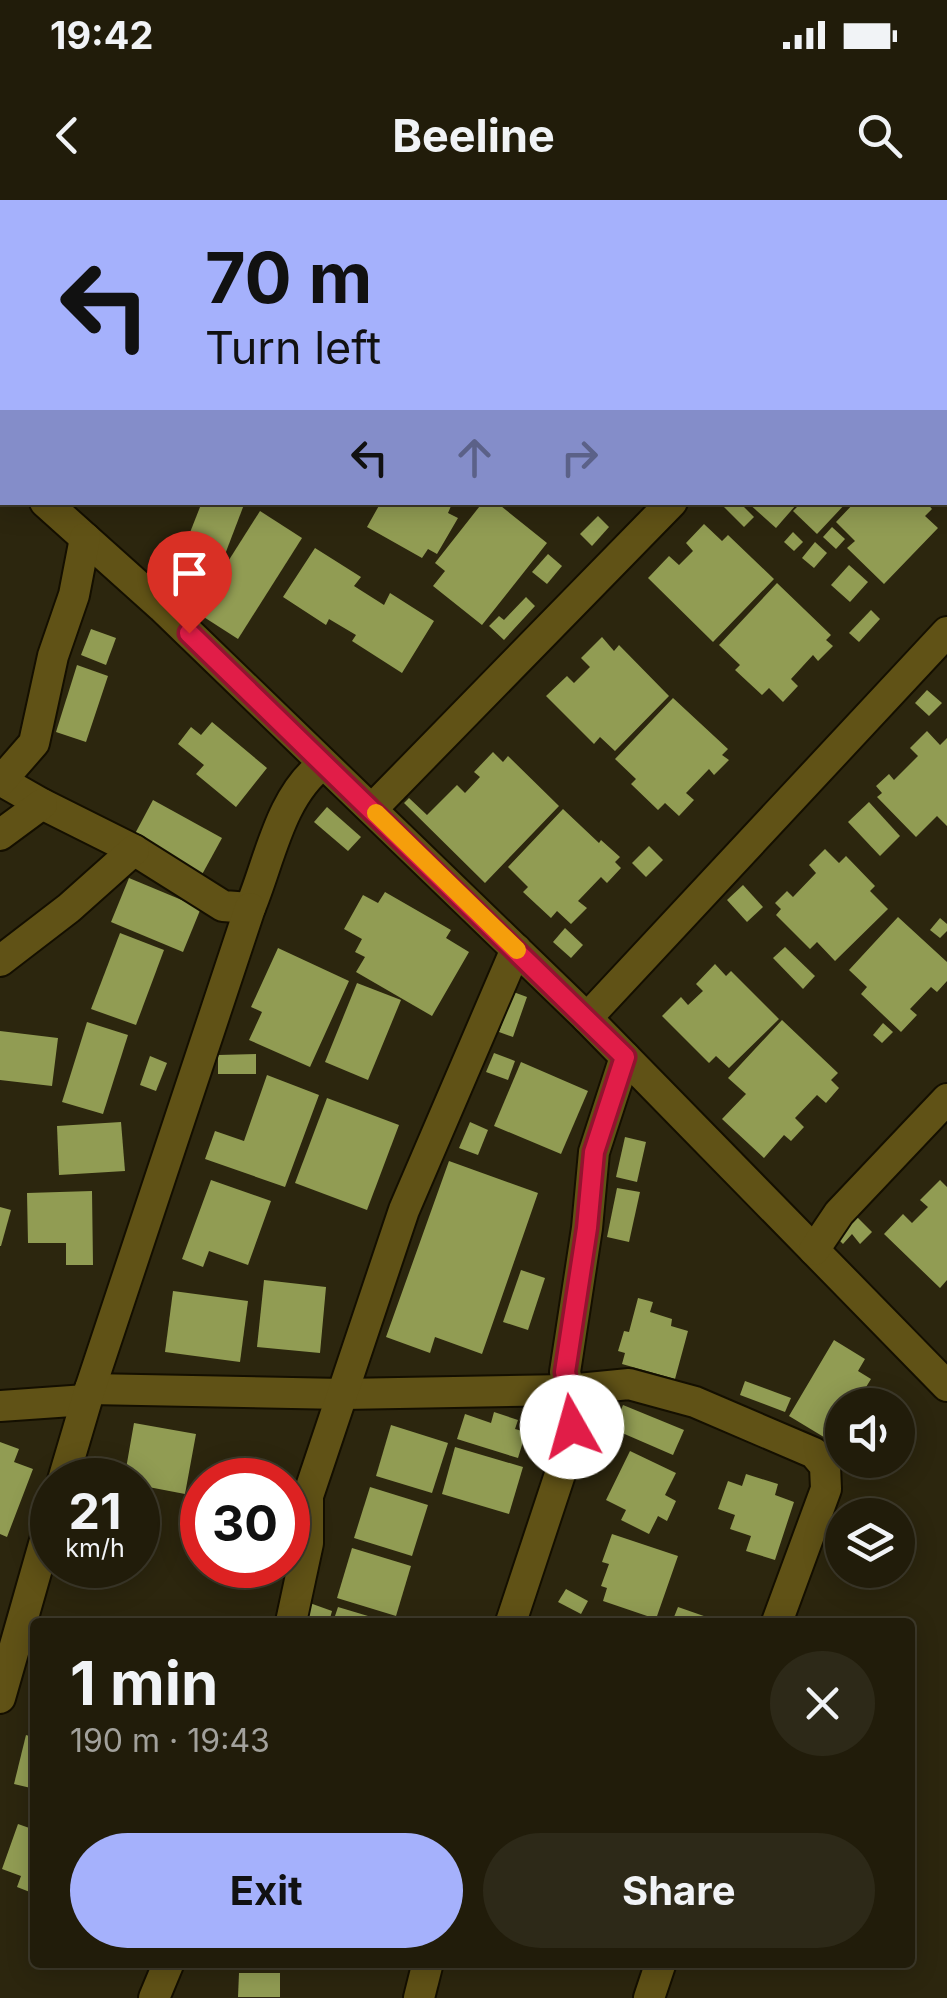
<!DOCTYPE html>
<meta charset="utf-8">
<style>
:root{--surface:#211c0a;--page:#2d2918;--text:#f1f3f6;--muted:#a2a19c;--line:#3e3a2b;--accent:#a5b1fc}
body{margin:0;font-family:Inter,sans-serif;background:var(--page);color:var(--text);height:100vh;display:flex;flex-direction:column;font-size:38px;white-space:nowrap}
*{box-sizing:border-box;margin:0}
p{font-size:32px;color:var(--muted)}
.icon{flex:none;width:55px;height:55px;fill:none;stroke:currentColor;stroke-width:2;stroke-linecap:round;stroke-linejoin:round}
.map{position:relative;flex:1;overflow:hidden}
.details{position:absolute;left:30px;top:1418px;width:885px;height:350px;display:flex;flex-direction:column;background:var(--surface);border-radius:10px;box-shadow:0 5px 25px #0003,0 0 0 2px var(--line)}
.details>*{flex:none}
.guide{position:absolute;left:0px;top:0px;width:948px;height:305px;box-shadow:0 5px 25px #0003,0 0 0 2px var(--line);background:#a5b1fc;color:#111;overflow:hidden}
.tools{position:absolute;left:825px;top:1188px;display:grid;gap:20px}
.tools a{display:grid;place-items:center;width:90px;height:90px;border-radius:50%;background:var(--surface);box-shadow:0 5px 25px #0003,0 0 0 2px var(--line);font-size:50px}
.speed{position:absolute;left:30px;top:1258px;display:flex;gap:20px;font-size:50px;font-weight:700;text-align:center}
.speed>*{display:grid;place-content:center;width:130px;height:130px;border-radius:50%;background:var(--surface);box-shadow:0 5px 25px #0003,0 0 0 2px var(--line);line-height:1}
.speed small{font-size:25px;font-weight:400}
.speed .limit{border:15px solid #d22;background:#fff;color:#111}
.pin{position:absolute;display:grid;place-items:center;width:85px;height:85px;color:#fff;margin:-102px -42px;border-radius:50% 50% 50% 0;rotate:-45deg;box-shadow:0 0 10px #0007}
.pin .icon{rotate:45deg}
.me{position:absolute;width:110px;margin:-55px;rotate:353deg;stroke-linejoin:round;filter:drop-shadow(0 0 8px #0008)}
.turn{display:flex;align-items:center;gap:35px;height:210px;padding:0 40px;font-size:45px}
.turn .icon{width:130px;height:130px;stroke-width:2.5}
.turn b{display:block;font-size:70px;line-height:85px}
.lanes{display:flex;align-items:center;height:95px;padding:0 40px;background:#0003;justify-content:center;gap:50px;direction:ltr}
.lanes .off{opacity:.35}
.round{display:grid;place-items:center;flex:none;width:105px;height:105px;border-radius:52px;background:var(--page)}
.headline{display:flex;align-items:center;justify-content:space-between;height:170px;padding:0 40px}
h1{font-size:60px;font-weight:700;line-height:75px}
.action{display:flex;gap:20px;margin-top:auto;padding:20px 40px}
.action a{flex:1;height:115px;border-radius:60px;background:var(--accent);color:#111;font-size:40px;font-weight:700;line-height:115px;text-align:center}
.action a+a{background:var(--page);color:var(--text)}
.status{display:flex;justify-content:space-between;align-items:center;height:70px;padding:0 50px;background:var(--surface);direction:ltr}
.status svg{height:28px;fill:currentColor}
header{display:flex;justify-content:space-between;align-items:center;height:130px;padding:0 40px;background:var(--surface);font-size:45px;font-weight:700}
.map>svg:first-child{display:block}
</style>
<div class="status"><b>19:42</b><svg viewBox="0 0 49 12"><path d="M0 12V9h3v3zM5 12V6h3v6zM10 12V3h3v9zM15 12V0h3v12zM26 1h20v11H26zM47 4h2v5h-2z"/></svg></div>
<header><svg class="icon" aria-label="back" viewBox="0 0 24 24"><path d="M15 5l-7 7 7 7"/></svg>Beeline<svg class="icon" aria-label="search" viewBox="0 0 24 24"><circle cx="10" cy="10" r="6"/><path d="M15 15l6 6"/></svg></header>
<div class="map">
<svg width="947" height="1798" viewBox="0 0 947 1798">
<rect width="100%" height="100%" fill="#2c260e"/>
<!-- building -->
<g fill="#919c53">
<polygon points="202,302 245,302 216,378 178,363"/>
<polygon points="381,302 445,302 451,306 448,313 458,318 437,354 428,349 422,358 367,327"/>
<polygon points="483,302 496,302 547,343 482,425 433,386 445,371 435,363"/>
<polygon points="719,302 739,302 754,317 744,327"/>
<polygon points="747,302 793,302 796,305 776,328"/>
<polygon points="802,302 847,302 817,334 793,311"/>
<polygon points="855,302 926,302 932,309 925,316 938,328 884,384 847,348 855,341 836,322"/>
<polygon points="260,311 302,338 238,439 196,412"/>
<polygon points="598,316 609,327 592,346 580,334"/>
<polygon points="704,324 722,341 728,335 774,379 713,442 648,378 669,356 679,365 693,351 686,343"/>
<polygon points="832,327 845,339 836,349 823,337"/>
<polygon points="793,332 803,342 794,351 784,342"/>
<polygon points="815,342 827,353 814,368 802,358"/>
<polygon points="315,348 361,377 354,386 384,405 390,393 434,421 402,473 352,441 356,435 329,419 326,425 283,397"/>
<polygon points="548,354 562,366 547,384 532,372"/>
<polygon points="849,365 868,382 850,402 831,385"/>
<polygon points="777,383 831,435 826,440 833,446 818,461 813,455 791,479 798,486 783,502 769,488 762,495 735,470 740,465 719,445"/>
<polygon points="526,397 535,406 504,440 489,426 499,416 504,420"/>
<polygon points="871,410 880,419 859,442 849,433"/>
<polygon points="91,429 116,438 106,465 81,455"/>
<polygon points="602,437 614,451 619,445 669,496 615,551 600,537 594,544 546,496 567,476 574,483 590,467 581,458"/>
<polygon points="77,465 108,476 86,542 56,532"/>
<polygon points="927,490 942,503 929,516 915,503"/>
<polygon points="673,498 728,549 722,555 729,560 714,575 709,569 686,593 694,600 679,616 665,603 658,610 631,584 636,579 615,559"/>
<polygon points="212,522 267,568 236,607 196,574 204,565 178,544 191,527 201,535"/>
<polygon points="927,531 940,545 947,538 947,626 937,616 916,637 877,597 882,593 876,586 889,574 894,580 918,556 910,548"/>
<polygon points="493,552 503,562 508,556 559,606 485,683 404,603 409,598 427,615 457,585 465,593 480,577 474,572"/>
<polygon points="153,600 222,638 199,680 130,643"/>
<polygon points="869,602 900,636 880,656 848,622"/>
<polygon points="327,607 361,637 348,651 314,622"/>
<polygon points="563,609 599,643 601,640 620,657 615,662 621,668 607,683 601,677 578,701 587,708 571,724 557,711 551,718 523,692 528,687 508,667"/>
<polygon points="649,646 663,660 646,677 632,663"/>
<polygon points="825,649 839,663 846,656 875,686 870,691 888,709 835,761 817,742 810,749 776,715 781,709 775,703 787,691 793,697 816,673 809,665"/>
<polygon points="129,678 201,708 183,752 111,722"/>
<polygon points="743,685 763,707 747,722 727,700"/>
<polygon points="385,692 451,730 446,738 469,752 432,816 356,772 365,757 355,752 362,739 344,729 363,695 378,703"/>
<polygon points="898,717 947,762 947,781 937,792 931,787 910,809 917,815 901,832 861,794 867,787 849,770"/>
<polygon points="940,718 947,724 947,731 940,738 930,730"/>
<polygon points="565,728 583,745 571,758 553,742"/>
<polygon points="120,733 164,750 136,825 91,809"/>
<polygon points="785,747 815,776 803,789 773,758"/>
<polygon points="278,748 349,781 310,867 249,840 262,812 251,807"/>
<polygon points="715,764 726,776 731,771 779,819 729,868 716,856 709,863 662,816 681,797 688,805 703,791 696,784"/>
<polygon points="357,783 401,800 368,880 325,862"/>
<polygon points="508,790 527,797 513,837 499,832 505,815 499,813"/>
<polygon points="782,820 838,873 831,880 839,888 826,903 817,895 795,918 804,927 791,941 784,935 764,958 722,919 746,894 728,878"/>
<polygon points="87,822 128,835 103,914 62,902"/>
<polygon points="883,823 893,832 882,843 873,835"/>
<polygon points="0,831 58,838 52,886 0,880"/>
<polygon points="494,853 515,861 508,880 486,872"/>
<polygon points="256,854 256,874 218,874 218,855"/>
<polygon points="150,856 167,863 156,891 140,885"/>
<polygon points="521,862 588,891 561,954 494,926"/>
<polygon points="267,875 319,895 285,987 205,959 215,931 244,941"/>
<polygon points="327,898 399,925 367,1010 295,983"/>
<polygon points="121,922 125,971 59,975 57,926"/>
<polygon points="470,922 488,930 478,955 459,948"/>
<polygon points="625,937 646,942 637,982 616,977"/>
<polygon points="449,961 538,993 482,1154 435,1137 430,1153 386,1137"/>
<polygon points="211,980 271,1001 248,1065 209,1051 203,1067 182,1059"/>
<polygon points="940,980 947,987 947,1080 940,1088 884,1034 903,1014 912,1023 928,1007 920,1000"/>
<polygon points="617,988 640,992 629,1042 607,1037"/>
<polygon points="92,991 93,1065 66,1065 66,1043 28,1043 27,993"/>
<polygon points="0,1007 11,1010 1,1046 0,1046"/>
<polygon points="856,1016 872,1032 860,1044 852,1034 843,1044 835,1036"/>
<polygon points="521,1070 545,1078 528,1130 503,1122"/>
<polygon points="264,1080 326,1087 320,1153 257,1147"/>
<polygon points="173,1091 248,1101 240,1162 165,1152"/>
<polygon points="638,1098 653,1102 650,1112 672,1119 671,1126 688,1131 675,1179 622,1164 625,1153 618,1151 624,1131 629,1132"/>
<polygon points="834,1140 865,1159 858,1171 871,1179 855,1205 842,1205 842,1248 789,1216"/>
<polygon points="745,1181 791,1198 785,1212 740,1195"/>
<polygon points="623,1205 684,1230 673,1255 613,1229"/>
<polygon points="494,1212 518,1220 515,1229 526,1232 518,1258 457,1239 465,1214 491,1223"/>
<polygon points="134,1223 196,1234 185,1294 138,1285 138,1280 124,1280"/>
<polygon points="391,1225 448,1243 432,1293 376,1276"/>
<polygon points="0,1242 19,1249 14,1262 33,1269 7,1337 0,1334"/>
<polygon points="455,1247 523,1267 509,1314 442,1294"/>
<polygon points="630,1251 676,1273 665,1295 676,1301 667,1321 658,1316 649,1334 621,1320 626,1310 606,1300"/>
<polygon points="746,1274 778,1284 775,1295 794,1302 775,1360 746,1351 751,1336 730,1329 735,1315 718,1309 728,1281 742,1286"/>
<polygon points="370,1287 428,1305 412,1356 354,1338"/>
<polygon points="612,1334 678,1356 656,1419 603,1401 607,1388 601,1386 609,1364 602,1362"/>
<polygon points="352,1348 411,1366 396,1416 337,1398"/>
<polygon points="566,1389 588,1401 581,1414 558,1402"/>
<polygon points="307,1402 332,1411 329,1422 300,1422"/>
<polygon points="338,1407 388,1422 333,1422"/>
<polygon points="678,1407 721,1422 672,1422"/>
<polygon points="26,1535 35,1538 35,1589 14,1584"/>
<polygon points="18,1624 35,1630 35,1694 17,1687 21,1676 2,1669"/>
<polygon points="239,1773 280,1773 280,1797 238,1797"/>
</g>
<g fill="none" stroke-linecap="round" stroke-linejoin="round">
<!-- minor casing -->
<g stroke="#140f00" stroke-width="34">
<g id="minor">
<polyline points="679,0 687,2"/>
<polyline points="945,2 947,0"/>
<polyline points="0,101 2,101"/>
<polyline points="0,262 2,265"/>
<polyline points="45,302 162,407 587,818 947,1186"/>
<path d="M 0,580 L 42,604 L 134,650 L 223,706 L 250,708 C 270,660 280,596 323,564"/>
<polyline points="0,582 34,543 53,456 74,395 85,338"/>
<polyline points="372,609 672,302"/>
<polyline points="0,635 42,604"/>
<polyline points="0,761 69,708 134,650"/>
<polyline points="587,818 947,432"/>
<polyline points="814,1050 839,1013 947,899"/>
<polyline points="90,1189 343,1194 568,1190 629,1184 695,1202 814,1253 825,1266 826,1289 777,1422"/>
<polyline points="0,1206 86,1200"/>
<polyline points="63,1280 90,1189 250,708"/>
<polyline points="291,1422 308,1343 308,1296 404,1010 516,749"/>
<polyline points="511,1422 568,1250 573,1205 565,1172 587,1028 594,952 625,857"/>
<polyline points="0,1498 52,1316"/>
<polyline points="154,1798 169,1762"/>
<polyline points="419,1798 428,1762"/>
<polyline points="649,1798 661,1762"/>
</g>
</g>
<!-- minor -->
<use href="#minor" stroke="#605216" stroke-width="30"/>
</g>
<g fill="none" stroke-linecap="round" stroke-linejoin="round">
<!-- route casing -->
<g stroke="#92132f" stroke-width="25">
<polyline id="route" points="189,433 625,857 594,952 587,1028 565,1172 573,1205 572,1227"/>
</g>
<!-- route -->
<use href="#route" stroke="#e11d48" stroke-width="18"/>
<!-- slow -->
<polyline stroke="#f59e0b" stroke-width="18" points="376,613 517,750"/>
</g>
</svg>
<div class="tools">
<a><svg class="icon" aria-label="sound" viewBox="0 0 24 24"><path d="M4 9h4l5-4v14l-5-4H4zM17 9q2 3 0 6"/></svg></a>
<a><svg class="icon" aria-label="layers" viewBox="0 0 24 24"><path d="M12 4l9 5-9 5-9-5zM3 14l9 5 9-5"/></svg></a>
</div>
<div class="speed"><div>21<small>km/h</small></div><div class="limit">30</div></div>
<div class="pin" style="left:189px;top:433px;background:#d93025"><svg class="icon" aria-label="arrive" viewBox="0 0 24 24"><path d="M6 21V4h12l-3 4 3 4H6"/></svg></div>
<svg class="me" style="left:572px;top:1227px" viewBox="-20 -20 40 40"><circle r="19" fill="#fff"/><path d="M0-13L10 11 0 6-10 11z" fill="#e11d48"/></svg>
<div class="guide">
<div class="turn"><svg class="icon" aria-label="left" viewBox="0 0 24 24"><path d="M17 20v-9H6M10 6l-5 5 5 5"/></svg><div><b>70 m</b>Turn left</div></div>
<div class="lanes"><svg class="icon" aria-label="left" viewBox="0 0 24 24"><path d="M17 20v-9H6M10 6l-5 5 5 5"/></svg><svg class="icon off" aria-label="ahead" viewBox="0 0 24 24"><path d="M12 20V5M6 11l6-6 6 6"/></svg><svg class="icon off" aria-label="right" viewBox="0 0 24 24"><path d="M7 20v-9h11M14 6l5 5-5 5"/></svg></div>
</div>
<section class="details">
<div class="headline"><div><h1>1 min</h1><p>190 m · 19:43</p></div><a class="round"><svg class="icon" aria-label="close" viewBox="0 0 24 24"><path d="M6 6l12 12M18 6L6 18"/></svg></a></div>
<div class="action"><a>Exit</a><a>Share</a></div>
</section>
</div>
